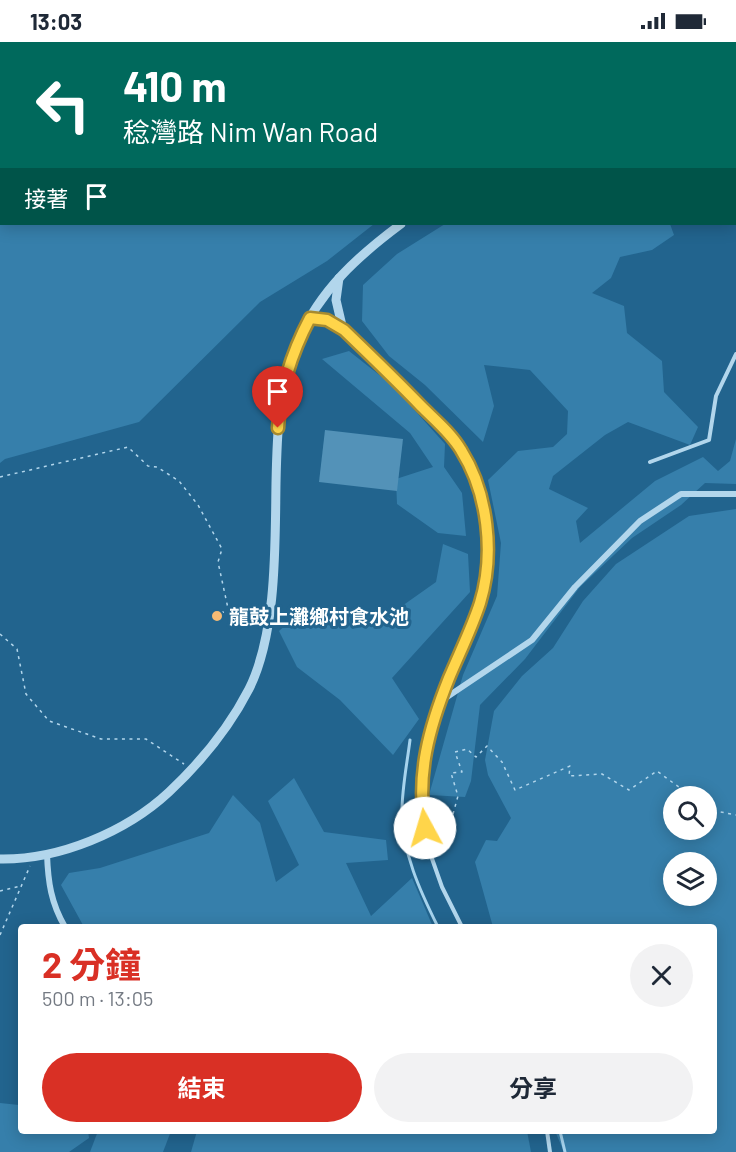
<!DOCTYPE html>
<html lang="zh-TW">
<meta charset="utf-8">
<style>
:root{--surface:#fff;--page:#f2f2f3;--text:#1f2937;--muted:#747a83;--accent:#d93025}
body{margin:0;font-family:Barlow,"Noto Sans TC",sans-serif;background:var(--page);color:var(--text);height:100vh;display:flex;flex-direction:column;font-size:22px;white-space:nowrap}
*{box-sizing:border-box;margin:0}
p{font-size:20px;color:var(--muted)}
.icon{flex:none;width:33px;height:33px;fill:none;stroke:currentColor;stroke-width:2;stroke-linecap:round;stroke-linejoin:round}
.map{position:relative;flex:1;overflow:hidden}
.panel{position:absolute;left:18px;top:882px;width:699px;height:210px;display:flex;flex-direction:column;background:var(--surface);border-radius:6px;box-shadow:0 3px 15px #0003}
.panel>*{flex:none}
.guide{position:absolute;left:0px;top:0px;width:736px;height:183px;box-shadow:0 3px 15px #0003;background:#00695c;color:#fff;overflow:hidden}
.tools{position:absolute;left:663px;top:744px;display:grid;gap:12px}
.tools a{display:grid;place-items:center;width:54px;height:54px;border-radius:50%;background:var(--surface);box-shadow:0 3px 15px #0003;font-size:30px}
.pin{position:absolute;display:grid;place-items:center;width:51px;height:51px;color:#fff;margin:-62px -26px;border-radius:50% 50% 50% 0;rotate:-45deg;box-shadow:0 0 6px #0007}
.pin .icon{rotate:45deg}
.me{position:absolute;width:66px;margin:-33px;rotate:354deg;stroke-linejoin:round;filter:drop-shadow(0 0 4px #0008)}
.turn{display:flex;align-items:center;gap:21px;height:126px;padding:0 24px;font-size:27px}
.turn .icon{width:78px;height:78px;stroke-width:2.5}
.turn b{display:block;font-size:42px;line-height:51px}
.then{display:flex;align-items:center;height:57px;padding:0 24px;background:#0003;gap:12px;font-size:22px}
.round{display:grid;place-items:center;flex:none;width:63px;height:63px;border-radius:32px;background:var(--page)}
.headline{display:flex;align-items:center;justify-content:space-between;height:102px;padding:0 24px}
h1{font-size:36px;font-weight:700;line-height:45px;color:var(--accent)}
.primary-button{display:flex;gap:12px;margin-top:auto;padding:12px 24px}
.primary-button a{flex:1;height:69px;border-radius:36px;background:var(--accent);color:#fff;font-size:24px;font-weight:700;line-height:69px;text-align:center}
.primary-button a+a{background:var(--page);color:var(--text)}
.status{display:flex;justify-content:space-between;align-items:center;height:42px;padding:0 30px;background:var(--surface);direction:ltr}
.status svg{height:16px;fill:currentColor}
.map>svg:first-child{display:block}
</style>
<div class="status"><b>13:03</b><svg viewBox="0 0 49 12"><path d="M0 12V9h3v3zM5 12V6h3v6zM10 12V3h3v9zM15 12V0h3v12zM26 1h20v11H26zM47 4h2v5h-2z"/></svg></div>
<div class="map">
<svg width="736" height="1110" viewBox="0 0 736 1110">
<rect width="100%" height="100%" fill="#22648e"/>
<!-- green -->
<g fill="#367fab" fill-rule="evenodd">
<polygon points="0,0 736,0 736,37 735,2 2,2 2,182 374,182 327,219 260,260 139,380 5,417 0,421"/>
<polygon points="445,182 670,182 674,193 652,208 620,215 611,236 592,251 624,264 627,291 662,319 664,350 698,385 690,403 628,380 605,393 553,434 549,447 588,466 576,479 580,501 655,439 703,415 718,429 730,419 736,397 736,442 705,441 681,463 632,496 580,545 525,617 480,663 471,739 465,755 429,753 463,633 497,554 501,501 488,438 518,409 553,405 567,392 568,369 530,328 484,323 494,364 483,400 425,343 389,314 362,279 363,243 397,212"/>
<polygon points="349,309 392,343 445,402 444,425 462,451 466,494 438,491 397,462 396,437 433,425 410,391 322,317"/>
<path d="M 736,467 L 736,1110 L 564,1110 L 555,1089 L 714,1089 L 714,885 L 493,885 L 475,820 L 486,798 L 497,799 L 511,776 L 488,733 L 485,718 L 494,669 L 522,634 L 553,606 L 583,559 L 616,522 L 689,474 ZM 706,754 L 706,788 L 674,788 L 674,754 ZM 674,820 L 706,820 L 706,854 L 674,854 Z"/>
<polygon points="443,502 468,512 470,550 392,636 419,677 393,713 340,658 297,625 279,589 305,566 378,581 436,540"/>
<polygon points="294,736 324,790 386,798 388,818 346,821 371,874 412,836 433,885 84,885 61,843 69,831 100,826 209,791 233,753 260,781 276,840 299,823 268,759"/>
<polygon points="21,1047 21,1089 88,1089 89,1096 69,1110 0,1110 0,1061 19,1063"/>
<polygon points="98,1089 171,1089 163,1110 90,1110"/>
<polygon points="197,1089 527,1089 531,1110 191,1110"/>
</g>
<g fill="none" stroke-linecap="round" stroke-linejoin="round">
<!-- stream -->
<g stroke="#a6d3ed" stroke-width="3">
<polyline points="633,0 635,2"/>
<polyline points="733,2 736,0"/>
<path d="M 410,698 C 407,722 402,746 402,769 C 402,810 420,849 438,885"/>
<polyline points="560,1089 565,1110"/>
</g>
</g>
<!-- building -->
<polygon fill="#5392b8" points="325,388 403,397 397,449 319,440"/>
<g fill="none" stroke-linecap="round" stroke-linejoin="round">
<!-- path -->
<g stroke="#b2d6ec" stroke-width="1.5" stroke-dasharray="3 4.5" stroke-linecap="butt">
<polyline points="144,0 149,2"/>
<polyline points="475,0 475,2"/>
<polyline points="520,0 521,2"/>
<polyline points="162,2 165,0"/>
<polyline points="383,2 383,0"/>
<polyline points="0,435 128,405 148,424 157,425 179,439 198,463 222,507 218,520 229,571"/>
<polyline points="221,570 259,574"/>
<polyline points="0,592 17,607 26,652 49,679 101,697 146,697 184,722"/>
<polyline points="706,767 736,773"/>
<polyline points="453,772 458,754 451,731 462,730 455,710 467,707 476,715 487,704 502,720 515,748 570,724 569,734 602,732 629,748 657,729 691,754"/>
<polyline points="0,849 21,844"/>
<polyline points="0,893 30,824"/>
</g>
<!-- service -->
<g stroke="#b2d6ec" stroke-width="4">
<polyline points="650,420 709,398 716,354 736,312"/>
<polyline points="430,811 442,845 462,885"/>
<polyline points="547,1089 550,1110"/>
</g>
<!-- minor -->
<g stroke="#b2d6ec" stroke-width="6">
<path d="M 343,288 C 369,312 394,337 418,361 C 433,376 450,390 461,408 C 487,452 497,514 480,563 C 463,610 437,654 425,703 C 417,738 421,777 430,811"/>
<polyline points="441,659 532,598 575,545 640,479 681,452 736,452"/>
<path d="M 47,812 C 48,840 51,861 65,885"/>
</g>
<!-- tertiary -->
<g stroke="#b2d6ec" stroke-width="9">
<polyline points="735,50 736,50"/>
<polyline points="339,236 336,258 343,288"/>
<polyline points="310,276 327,278 343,288"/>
<path d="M 0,817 C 59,818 126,790 169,750 C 201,720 229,686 249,647 C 277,591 275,503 276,441 C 277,393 278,344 298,299 C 320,248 358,214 401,182"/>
</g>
</g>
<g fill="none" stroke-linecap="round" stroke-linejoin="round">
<!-- route casing -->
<g stroke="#a68a30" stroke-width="15">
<path id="route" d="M 278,386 C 280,347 292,310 310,276 L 327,278 L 344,288 C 370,313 396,338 421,364 C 435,378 451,391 461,408 C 488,451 495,512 480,561 C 472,586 459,612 449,636 C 429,686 416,732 425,786"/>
</g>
<!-- route -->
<use href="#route" stroke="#ffd54a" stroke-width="10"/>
</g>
<!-- markers -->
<circle fill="#f7bb74" stroke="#22648e" stroke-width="2" cx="217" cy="574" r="6"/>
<g text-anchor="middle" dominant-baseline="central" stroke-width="6" stroke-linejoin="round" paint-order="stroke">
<!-- poi labels -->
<g font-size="20" font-weight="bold" fill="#fff" stroke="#22648e" text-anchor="start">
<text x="229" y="574">龍鼓上灘鄉村食水池</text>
</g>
</g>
</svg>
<div class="tools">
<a><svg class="icon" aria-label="search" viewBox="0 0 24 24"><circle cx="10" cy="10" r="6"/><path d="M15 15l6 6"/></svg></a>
<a><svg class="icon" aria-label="layers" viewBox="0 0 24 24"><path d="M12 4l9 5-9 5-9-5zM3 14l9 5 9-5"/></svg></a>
</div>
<div class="pin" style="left:278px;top:386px;background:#d93025"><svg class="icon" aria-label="arrive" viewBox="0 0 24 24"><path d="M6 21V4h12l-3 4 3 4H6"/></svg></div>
<svg class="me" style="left:425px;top:786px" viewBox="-20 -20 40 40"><circle r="19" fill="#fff"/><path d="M0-13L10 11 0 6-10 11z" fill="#ffd54a"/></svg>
<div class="guide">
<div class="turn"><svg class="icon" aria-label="left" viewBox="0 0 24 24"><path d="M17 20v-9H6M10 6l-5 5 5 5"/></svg><div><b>410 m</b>稔灣路 Nim Wan Road</div></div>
<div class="then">接著<svg class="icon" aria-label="arrive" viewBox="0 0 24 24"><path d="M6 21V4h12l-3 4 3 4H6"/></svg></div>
</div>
<section class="panel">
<div class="headline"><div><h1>2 分鐘</h1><p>500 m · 13:05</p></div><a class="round"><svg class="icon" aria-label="close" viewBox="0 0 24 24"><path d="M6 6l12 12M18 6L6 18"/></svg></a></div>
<div class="primary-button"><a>結束</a><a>分享</a></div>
</section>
</div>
